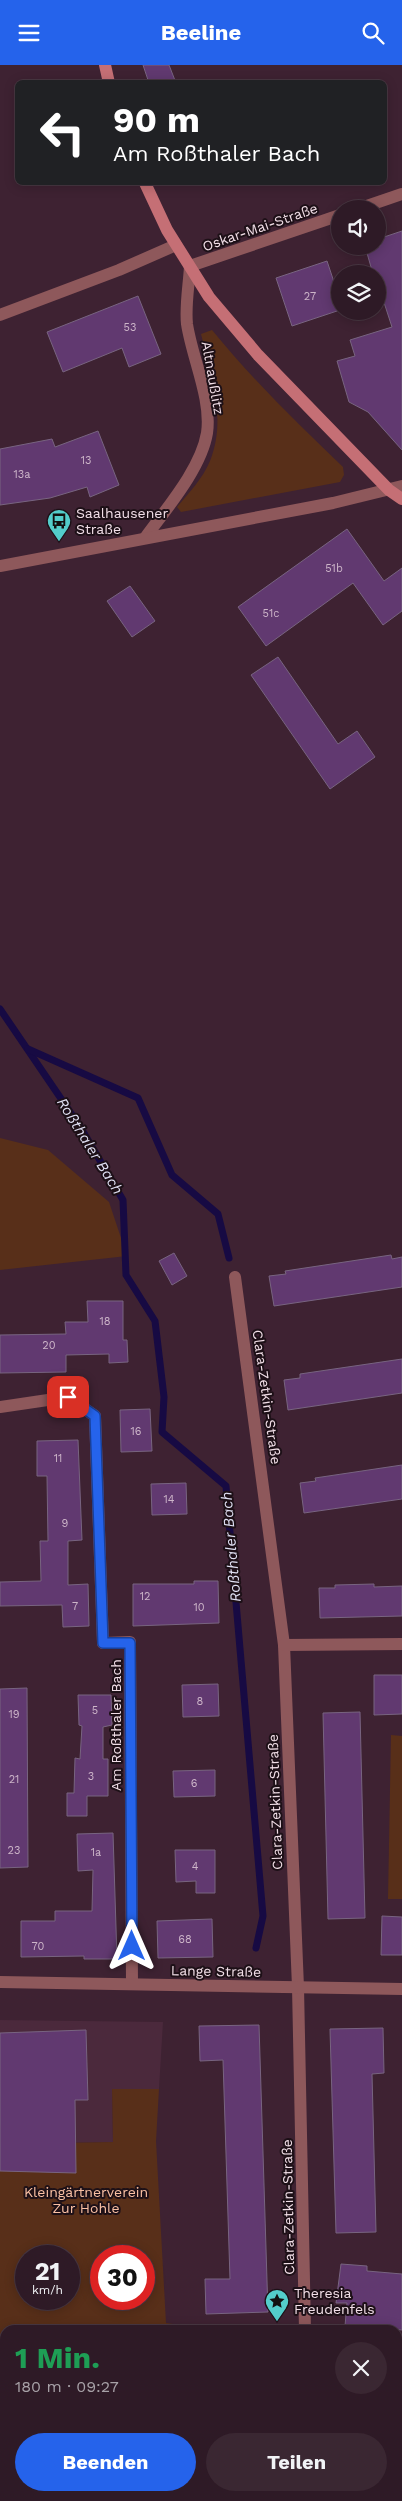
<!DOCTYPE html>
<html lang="de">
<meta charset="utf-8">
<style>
:root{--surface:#2e1a26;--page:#3a2732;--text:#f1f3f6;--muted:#a7a1a7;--line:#493843;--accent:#2563eb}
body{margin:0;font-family:"Work Sans",sans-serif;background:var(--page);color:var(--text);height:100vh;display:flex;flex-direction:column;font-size:19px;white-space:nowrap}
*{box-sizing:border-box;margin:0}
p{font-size:16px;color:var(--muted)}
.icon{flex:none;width:28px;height:28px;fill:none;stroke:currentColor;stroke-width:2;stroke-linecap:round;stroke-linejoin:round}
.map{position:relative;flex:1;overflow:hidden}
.details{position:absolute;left:0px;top:2260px;width:402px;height:176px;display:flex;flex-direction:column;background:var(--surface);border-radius:15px 15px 0 0;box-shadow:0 2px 12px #0003,0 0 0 1px var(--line)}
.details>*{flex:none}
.guide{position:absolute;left:15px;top:15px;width:372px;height:105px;border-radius:8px;box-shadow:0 2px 12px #0003,0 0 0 1px var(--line);background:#202124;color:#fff;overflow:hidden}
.tools{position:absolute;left:331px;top:135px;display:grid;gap:10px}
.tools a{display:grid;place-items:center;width:55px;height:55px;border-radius:50%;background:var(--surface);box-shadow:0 2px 12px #0003,0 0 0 1px var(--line);font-size:25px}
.speed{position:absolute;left:15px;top:2180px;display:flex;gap:10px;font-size:25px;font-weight:700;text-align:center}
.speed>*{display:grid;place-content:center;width:65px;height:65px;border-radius:50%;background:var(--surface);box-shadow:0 2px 12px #0003,0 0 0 1px var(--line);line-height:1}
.speed small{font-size:12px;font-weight:400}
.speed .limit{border:8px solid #d22;background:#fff;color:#111}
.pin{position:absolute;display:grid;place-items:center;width:42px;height:42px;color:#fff;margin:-21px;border-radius:10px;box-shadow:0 2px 8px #0006}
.me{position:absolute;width:55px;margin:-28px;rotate:0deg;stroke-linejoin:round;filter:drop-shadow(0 0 4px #0008)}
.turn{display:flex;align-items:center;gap:18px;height:105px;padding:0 15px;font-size:22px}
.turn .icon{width:65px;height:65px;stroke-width:2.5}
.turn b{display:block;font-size:35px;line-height:42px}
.round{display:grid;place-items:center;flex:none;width:52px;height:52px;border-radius:26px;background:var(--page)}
.summary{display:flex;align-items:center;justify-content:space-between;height:85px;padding:0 15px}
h1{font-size:30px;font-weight:700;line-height:38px;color:#1e9e55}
.primary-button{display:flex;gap:10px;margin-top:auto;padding:10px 15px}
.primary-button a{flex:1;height:58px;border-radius:30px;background:var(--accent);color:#fff;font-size:20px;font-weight:700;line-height:58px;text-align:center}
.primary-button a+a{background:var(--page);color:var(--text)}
header{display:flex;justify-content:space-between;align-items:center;height:65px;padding:0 15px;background:var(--accent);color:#fff;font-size:22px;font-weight:700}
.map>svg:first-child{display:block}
</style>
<header><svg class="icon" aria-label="menu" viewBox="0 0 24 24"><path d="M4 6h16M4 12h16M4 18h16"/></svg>Beeline<svg class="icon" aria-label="search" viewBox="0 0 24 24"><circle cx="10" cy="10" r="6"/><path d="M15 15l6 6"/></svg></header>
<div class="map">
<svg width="402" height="2436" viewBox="0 0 402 2436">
<rect width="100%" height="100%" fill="#3e2232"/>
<!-- built -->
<polygon fill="#4b293c" points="0,1955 163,1957 159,2024 112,2024 113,2077 0,2079"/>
<!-- green -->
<g fill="#582f19" fill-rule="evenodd">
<path d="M 212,265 C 252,314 297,358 343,402 L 344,410 L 340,417 L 181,447 L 177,442 C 189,428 203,413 210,396 C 227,354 211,310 201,269 Z"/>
<polygon points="0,1073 48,1085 109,1137 127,1191 0,1205"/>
<polygon points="391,1670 402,1671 402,1834 388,1834"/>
<path d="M 112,2024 L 159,2024 L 156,2076 L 166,2258 L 180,2260 L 180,2265 L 5,2265 L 5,2431 L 175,2431 L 175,2436 L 0,2436 L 0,2079 L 113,2077 ZM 26,2191 L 69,2191 L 69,2234 L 26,2234 ZM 101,2191 L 144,2191 L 144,2234 L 101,2234 Z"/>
</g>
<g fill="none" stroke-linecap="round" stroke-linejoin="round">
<!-- stream -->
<g stroke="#170a43" stroke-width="7">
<polyline points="0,944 81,1063 123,1135 126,1210 155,1256 164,1332 162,1367 226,1421 263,1851 256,1883"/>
<polyline points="28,984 138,1033 172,1110 218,1149 229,1193"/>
</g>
</g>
<!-- building -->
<g fill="#613970" stroke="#786480">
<polygon points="143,0 169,0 176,18 149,18"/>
<polygon points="402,166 402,385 368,347 349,337 337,296 355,291 350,275 392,262 378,219 378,209 373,209 365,181 380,181 378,174"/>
<polygon points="327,196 340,235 340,245 292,261 276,213"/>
<polygon points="138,231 161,289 129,302 122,283 63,307 47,267"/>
<polygon points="98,366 119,420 90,432 87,422 50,433 0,440 0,384 52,374 55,382"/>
<polygon points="347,464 384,516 402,503 402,546 383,560 353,518 266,581 238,542"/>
<polygon points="130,521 155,556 132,572 107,536"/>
<polygon points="278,592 338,679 357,666 375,692 330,724 251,610"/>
<polygon points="174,1188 187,1211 172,1220 159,1196"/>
<polygon points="391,1190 392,1194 402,1192 402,1222 274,1241 269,1211 286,1209 285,1206"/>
<polygon points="87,1236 123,1236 123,1275 127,1275 128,1297 109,1298 109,1289 66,1290 66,1307 0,1308 0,1270 66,1269 65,1257 88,1257"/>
<polygon points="402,1294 402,1328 288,1345 284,1315 300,1313 300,1309"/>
<polygon points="150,1344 152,1386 121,1387 120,1345"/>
<polygon points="78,1375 82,1475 68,1476 68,1520 88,1519 89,1561 63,1562 62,1540 0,1541 0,1517 41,1516 40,1476 48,1476 47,1411 37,1411 37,1376"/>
<polygon points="402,1400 402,1434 304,1448 300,1418 316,1416 315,1413"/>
<polygon points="186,1418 187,1449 152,1450 151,1419"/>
<polygon points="194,1516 218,1516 219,1558 133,1561 133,1519 194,1519"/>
<polygon points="374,1519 374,1522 402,1521 402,1551 320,1553 319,1523 335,1523 335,1520"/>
<polygon points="374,1610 402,1610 402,1649 374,1650"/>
<polygon points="218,1619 219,1651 183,1652 182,1620"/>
<polygon points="27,1623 28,1802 0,1803 0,1624"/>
<polygon points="78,1630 111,1630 112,1660 103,1662 103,1694 108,1694 108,1731 87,1731 87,1751 67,1751 67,1728 74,1728 75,1693 80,1694 82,1661 79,1660"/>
<polygon points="360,1647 365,1853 328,1854 323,1648"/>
<polygon points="215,1705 215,1731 174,1732 173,1706"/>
<polygon points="113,1768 117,1894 84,1894 84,1891 21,1892 21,1856 55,1856 55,1846 92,1846 93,1805 78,1806 77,1769"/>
<polygon points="175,1785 215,1785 215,1828 196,1828 196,1816 176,1817"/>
<polygon points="382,1851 402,1852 402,1890 381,1890"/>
<polygon points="212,1854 213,1892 158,1893 157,1856"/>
<polygon points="259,1960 268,2247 206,2249 205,2214 230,2214 223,1995 200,1996 199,1961"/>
<polygon points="383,1963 384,2008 372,2009 376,2167 336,2168 330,1964"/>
<polygon points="86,1965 88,2035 75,2035 76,2108 0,2106 0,1968"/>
<polygon points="341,2199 367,2201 367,2206 402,2209 402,2265 345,2261 347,2238 336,2238"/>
</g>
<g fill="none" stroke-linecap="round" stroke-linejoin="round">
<!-- lane -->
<polyline stroke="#8e585b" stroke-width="12" points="0,250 119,205 176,180"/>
<!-- street -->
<g stroke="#8e585b" stroke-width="12">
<polyline points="358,144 402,129"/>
<path d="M 145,473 C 166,444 201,404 207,368 C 212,334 192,293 187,259 C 185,241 189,220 190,201 L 340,150"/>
<polyline points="0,501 333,438 402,421"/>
<polyline points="235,1212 284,1580 298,1922 305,2265"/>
<polyline points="0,1342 68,1332 95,1351 103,1578 130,1577 132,1919"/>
<polyline points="284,1580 402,1579"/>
<polyline points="0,1917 402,1924"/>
<polyline points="398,2298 402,2298"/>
<polyline points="292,2436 293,2431"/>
</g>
<!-- secondary -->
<g stroke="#c56f75" stroke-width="12">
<polyline points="105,0 109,18"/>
<polyline points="145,118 167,165 209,232 258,290 389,425 402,434"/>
</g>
</g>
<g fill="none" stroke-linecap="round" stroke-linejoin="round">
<!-- route casing -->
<g stroke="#184099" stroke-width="12">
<polyline id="route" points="68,1332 95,1351 103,1578 130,1578 132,1881"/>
</g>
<!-- route -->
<use href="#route" stroke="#2563eb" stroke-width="9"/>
</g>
<!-- icons -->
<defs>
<g id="bus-pin" transform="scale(1.25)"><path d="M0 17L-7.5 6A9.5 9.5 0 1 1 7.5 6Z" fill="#53cdcb" stroke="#1d1017"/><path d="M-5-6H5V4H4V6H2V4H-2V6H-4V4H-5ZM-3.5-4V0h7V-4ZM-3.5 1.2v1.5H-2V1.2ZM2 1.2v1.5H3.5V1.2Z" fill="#111"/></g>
<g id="sight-pin" transform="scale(1.25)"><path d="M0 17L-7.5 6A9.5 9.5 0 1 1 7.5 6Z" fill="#53cdcb" stroke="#1d1017"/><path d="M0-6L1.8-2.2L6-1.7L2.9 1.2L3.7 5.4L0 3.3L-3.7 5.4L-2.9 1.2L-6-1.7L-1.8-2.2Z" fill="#111"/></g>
</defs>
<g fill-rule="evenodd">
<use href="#bus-pin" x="59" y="456"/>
<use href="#sight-pin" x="277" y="2236"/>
</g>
<g text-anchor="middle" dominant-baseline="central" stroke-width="4" stroke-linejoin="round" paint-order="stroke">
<!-- number labels -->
<g font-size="11" fill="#cdb5c9">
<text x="310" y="231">27</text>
<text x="130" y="262">53</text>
<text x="86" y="395">13</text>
<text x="22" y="409">13a</text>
<text x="334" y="503">51b</text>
<text x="271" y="548">51c</text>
<text x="105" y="1256">18</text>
<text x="49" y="1280">20</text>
<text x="136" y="1366">16</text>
<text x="58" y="1393">11</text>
<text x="169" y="1434">14</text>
<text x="65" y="1458">9</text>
<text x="145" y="1531">12</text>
<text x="75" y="1541">7</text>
<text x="199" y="1542">10</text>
<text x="200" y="1636">8</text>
<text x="95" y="1645">5</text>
<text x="14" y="1649">19</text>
<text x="91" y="1711">3</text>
<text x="14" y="1714">21</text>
<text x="194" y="1718">6</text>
<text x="14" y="1785">23</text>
<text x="96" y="1787">1a</text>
<text x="195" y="1801">4</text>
<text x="185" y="1874">68</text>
<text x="38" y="1881">70</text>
</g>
<!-- street labels -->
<g font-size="14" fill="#f1dee7" stroke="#1d1017">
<text transform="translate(260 162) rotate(-19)">Oskar-Mai-Straße</text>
<text transform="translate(213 313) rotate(80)">Altnaußlitz</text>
<text transform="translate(267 1332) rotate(82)">Clara-Zetkin-Straße</text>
<text transform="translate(116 1660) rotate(-90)">Am Roßthaler Bach</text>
<text transform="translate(275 1737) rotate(-92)">Clara-Zetkin-Straße</text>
<text transform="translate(216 1906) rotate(1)">Lange Straße</text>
<text transform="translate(288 2142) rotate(-91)">Clara-Zetkin-Straße</text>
</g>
<!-- poi labels -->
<g font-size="14" fill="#f1dee7" stroke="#1d1017" text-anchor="start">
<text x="76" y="448">Saalhausener<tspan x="76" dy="16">Straße</tspan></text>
<text x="294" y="2228">Theresia<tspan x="294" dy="16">Freudenfels</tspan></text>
</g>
<!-- park labels -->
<g font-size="14" fill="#fbc1a4" stroke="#1d1017">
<text x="86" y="2127">Kleingärtnerverein<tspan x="86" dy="16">Zur Hohle</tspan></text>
</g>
<!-- water labels -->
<g font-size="15" font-style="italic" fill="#dedef1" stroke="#1d1017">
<text transform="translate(90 1081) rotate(58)">Roßthaler Bach</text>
<text transform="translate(231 1482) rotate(-95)">Roßthaler Bach</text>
</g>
</g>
</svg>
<div class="tools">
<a><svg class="icon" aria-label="sound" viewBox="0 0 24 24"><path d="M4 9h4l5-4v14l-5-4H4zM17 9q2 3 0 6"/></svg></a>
<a><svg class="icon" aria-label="layers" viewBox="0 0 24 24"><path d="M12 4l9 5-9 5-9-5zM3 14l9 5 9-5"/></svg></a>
</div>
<div class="speed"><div>21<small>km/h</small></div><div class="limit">30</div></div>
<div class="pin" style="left:68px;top:1332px;background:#d93025"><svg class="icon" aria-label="arrive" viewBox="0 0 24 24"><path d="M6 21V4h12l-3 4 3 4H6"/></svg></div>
<svg class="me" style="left:132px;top:1881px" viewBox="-20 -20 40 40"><path d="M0-17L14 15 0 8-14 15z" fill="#2563eb" stroke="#fff" stroke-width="4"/></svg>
<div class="guide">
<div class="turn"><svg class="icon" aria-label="left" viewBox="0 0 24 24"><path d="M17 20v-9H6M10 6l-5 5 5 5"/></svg><div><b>90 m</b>Am Roßthaler Bach</div></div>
</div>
<section class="details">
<div class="summary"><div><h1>1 Min.</h1><p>180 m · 09:27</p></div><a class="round"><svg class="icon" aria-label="close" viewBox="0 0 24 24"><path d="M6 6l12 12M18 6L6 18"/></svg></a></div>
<div class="primary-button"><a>Beenden</a><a>Teilen</a></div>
</section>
</div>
